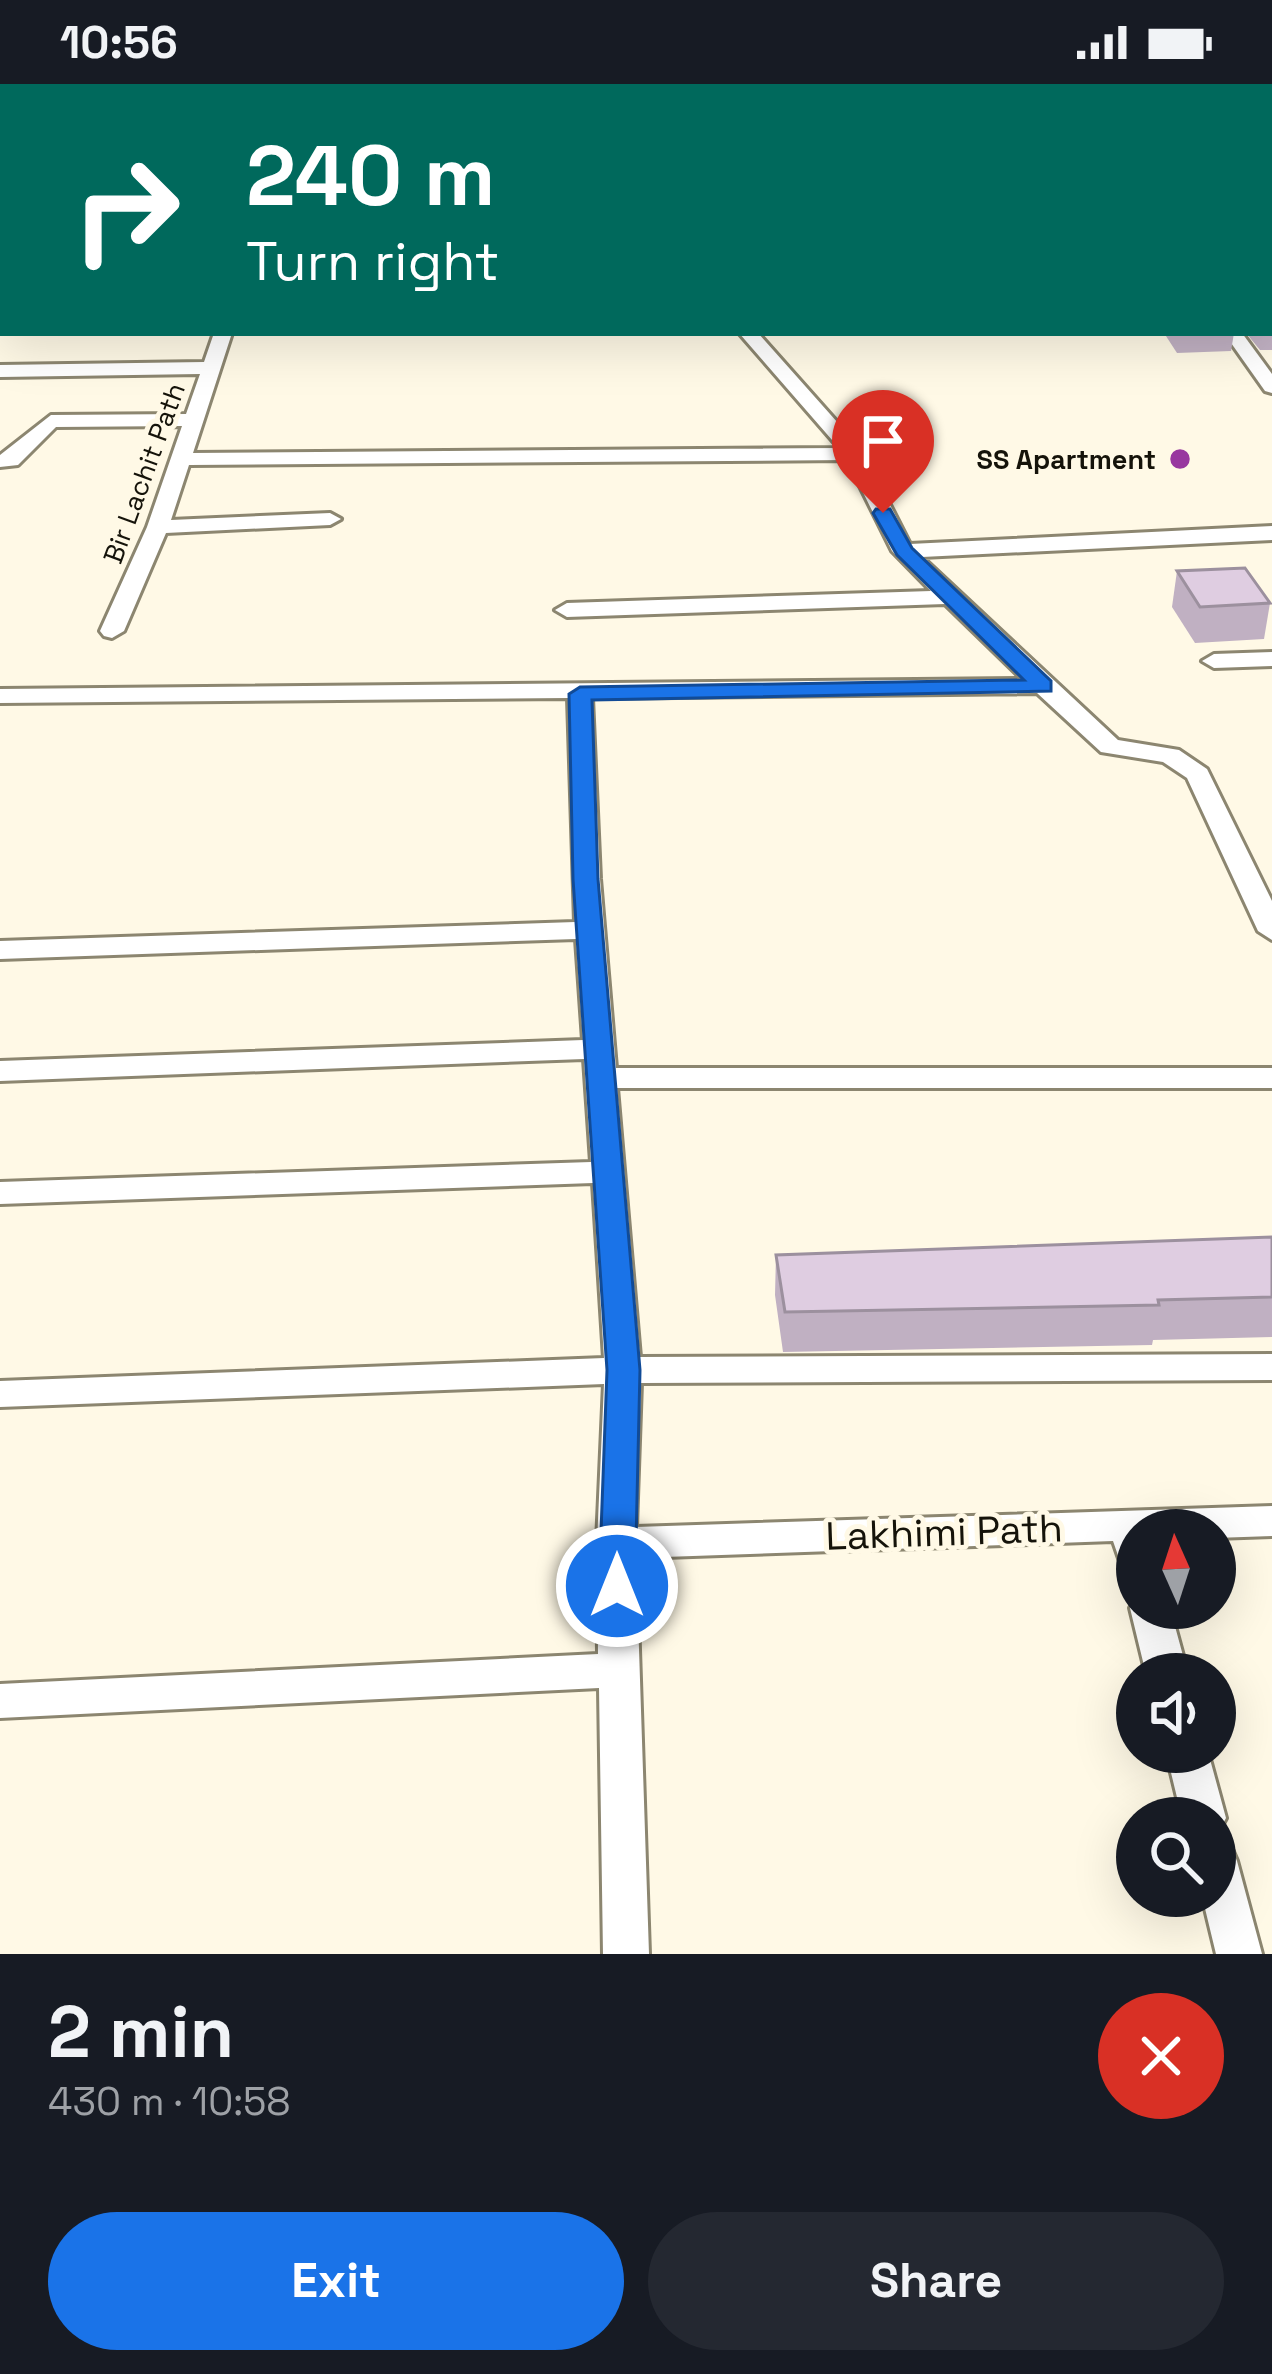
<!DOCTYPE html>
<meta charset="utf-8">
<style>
:root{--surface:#171b24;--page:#242831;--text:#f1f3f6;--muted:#9ea1a6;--accent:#1a73e8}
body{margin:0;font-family:"Space Grotesk",sans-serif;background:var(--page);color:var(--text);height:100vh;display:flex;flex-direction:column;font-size:45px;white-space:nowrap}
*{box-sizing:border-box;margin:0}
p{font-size:39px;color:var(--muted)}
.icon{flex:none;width:66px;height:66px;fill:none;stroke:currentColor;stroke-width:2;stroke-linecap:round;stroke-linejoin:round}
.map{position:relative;height:1870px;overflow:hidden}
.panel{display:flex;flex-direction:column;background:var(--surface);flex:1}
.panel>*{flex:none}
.banner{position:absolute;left:0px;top:0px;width:1272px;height:252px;box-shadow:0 12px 48px #0002;background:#00695c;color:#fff;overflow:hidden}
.needle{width:78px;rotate:357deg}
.fabs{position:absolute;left:1116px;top:1425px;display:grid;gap:24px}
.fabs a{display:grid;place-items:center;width:120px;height:120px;border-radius:50%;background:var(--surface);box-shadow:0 12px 48px #0002;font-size:60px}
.pin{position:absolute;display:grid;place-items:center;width:102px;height:102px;color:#fff;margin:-123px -51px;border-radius:50% 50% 50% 0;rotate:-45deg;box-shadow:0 0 12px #0007}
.pin .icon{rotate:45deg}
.me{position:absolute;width:132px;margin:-66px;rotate:0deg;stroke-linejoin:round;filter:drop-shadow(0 0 9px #0008)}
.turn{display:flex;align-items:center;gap:42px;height:252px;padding:0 48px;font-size:54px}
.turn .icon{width:156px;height:156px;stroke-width:2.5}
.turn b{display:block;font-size:84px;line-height:102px}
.round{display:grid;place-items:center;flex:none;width:126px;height:126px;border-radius:63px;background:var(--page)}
.overview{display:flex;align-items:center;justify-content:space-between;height:204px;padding:0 48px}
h1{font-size:72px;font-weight:700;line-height:90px}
.primary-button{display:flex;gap:24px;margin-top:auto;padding:24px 48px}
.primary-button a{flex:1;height:138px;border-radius:72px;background:var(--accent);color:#fff;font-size:48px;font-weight:700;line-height:138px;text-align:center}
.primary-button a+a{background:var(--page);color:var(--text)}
.status{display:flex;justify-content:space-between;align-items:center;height:84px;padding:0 60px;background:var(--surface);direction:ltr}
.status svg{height:33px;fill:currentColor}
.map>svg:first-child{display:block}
</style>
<div class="status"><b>10:56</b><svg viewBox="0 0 49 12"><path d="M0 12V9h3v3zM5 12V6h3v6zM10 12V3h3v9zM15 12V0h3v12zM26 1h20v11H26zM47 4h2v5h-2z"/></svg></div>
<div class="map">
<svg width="1272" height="1870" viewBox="0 0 1272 1870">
<rect width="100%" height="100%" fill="#fff9e6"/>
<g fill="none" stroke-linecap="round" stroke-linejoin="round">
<!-- minor casing -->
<g stroke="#8c8670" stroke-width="6">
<g id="minor">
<polygon points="1269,12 1272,12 1269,21"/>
<rect x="0" y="41" width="3" height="8"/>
<polygon points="1272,69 1272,79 1269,80 1269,70"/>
<rect x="0" y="115" width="3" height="10"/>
<rect x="0" y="208" width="3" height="10"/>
<polygon points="214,249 232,249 193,369 839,364 739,249 758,249 862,366 910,460 1272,442 1272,456 922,473 1118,656 1179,666 1207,685 1272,817 1272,856 1258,847 1187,694 1163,678 1101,668 1037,609 592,614 600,795 616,984 1272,984 1272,1004 617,1004 640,1273 1272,1270 1272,1296 641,1299 636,1443 1272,1422 1272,1452 1215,1454 1215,1446 1137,1446 1137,1490 1123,1486 1113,1457 636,1474 649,1870 603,1870 599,1604 0,1634 0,1600 598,1570 597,1459 604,1300 0,1323 0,1297 604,1274 593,1099 0,1120 0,1098 591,1078 584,975 0,997 0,977 583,956 576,855 0,875 0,857 575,838 568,614 0,619 0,605 1022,595 945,520 567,533 555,526 567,519 931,507 892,467 847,376 189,381 171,436 330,429 341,435 330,441 166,449 124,547 112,554 104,552 100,547 147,443 182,342 56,343 18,381 0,383 0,371 51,331 186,330 200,290 0,293 0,281 204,278"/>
<polygon points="1224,249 1242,249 1272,290 1272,309 1265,307"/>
<polygon points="1272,568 1272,582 1214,584 1202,577 1214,570"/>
<polygon points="1137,1512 1137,1524 1170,1524 1188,1590 1146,1590 1130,1524"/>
<polygon points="1166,1668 1208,1668 1226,1734 1219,1747 1215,1749 1215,1734 1182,1734"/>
<polygon points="1215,1757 1231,1763 1237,1777 1262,1870 1216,1870 1202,1812 1215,1812"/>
</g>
</g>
<!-- tertiary casing -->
<g stroke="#8c8670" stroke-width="6">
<g id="tertiary">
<rect x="1269" y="96" width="3" height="12"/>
<rect x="0" y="130" width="3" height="12"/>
</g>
</g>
<!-- secondary casing -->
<g stroke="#8c8670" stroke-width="6">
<polygon id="secondary" points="1247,0 1272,0 1272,8 1269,3"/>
</g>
<!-- minor -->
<use href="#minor" fill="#fff" fill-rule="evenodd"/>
<!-- tertiary -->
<use href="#tertiary" fill="#fff" fill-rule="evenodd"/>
<!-- secondary -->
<use href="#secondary" fill="#e8f5fb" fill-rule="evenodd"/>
</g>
<!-- wall -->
<g fill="#c0b0c2">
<polygon points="1269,154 1272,154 1272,266 1260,266 1246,249 1269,249"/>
<polygon points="1164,249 1234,249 1231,267 1177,269"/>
<polygon points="1177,487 1270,519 1264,555 1195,559 1172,523"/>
<polygon points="1272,1153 1272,1253 1153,1256 1152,1261 783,1268 775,1211 776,1171"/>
</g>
<!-- building -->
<g fill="#dfcde1" stroke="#9c909e" stroke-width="3">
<polygon points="1269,154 1272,154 1272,220 1269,221"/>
<polygon points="1245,484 1270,519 1200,523 1177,487"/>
<polygon points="1272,1153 1272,1213 1158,1216 1159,1221 785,1228 776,1171"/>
</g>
<!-- route -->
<polygon fill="#1a73e8" stroke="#114b97" stroke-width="3" points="876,425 890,425 912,464 1051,597 1051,607 592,616 598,795 640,1286 635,1502 630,1512 617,1516 604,1512 599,1502 607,1286 573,795 569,610 580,603 1024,596 897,471 873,429"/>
<!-- markers -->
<circle fill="#98379f" stroke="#fff9e6" stroke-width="4.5" cx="1180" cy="375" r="12"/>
<g text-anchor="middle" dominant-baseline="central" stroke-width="10" stroke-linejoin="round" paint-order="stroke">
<!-- far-poi labels -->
<g font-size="27" font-weight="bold" fill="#15130a" stroke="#fff9e6" text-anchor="end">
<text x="1156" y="375">SS Apartment</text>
</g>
<!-- far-street labels -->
<g font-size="27" fill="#15130a" stroke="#fff9e6">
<text transform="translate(144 389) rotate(-70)">Bir Lachit Path</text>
</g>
<!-- near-street labels -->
<g font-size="39" fill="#15130a" stroke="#fff9e6">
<text transform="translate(944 1448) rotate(-2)">Lakhimi Path</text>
</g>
</g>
</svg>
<div class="fabs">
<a><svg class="needle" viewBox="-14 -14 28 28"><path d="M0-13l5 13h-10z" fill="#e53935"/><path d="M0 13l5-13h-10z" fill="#9ea1a6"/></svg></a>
<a><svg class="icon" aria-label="sound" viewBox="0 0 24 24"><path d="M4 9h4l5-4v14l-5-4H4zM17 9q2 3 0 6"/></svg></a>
<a><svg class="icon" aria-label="search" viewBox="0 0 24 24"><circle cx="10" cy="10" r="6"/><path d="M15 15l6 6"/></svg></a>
</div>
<div class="pin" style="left:883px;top:429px;background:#d93025"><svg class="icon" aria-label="arrive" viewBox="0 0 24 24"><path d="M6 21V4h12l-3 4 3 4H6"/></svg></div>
<svg class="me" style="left:617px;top:1502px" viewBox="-20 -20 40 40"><circle r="17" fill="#1a73e8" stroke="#fff" stroke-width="3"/><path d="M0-11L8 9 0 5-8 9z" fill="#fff"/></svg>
<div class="banner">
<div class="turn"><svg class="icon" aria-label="right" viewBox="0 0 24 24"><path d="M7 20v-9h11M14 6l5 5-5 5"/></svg><div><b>240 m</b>Turn right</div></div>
</div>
</div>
<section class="panel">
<div class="overview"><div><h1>2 min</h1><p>430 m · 10:58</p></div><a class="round" style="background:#d93025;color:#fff"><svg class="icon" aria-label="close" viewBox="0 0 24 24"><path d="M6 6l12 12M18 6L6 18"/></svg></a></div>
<div class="primary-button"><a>Exit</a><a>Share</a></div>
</section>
